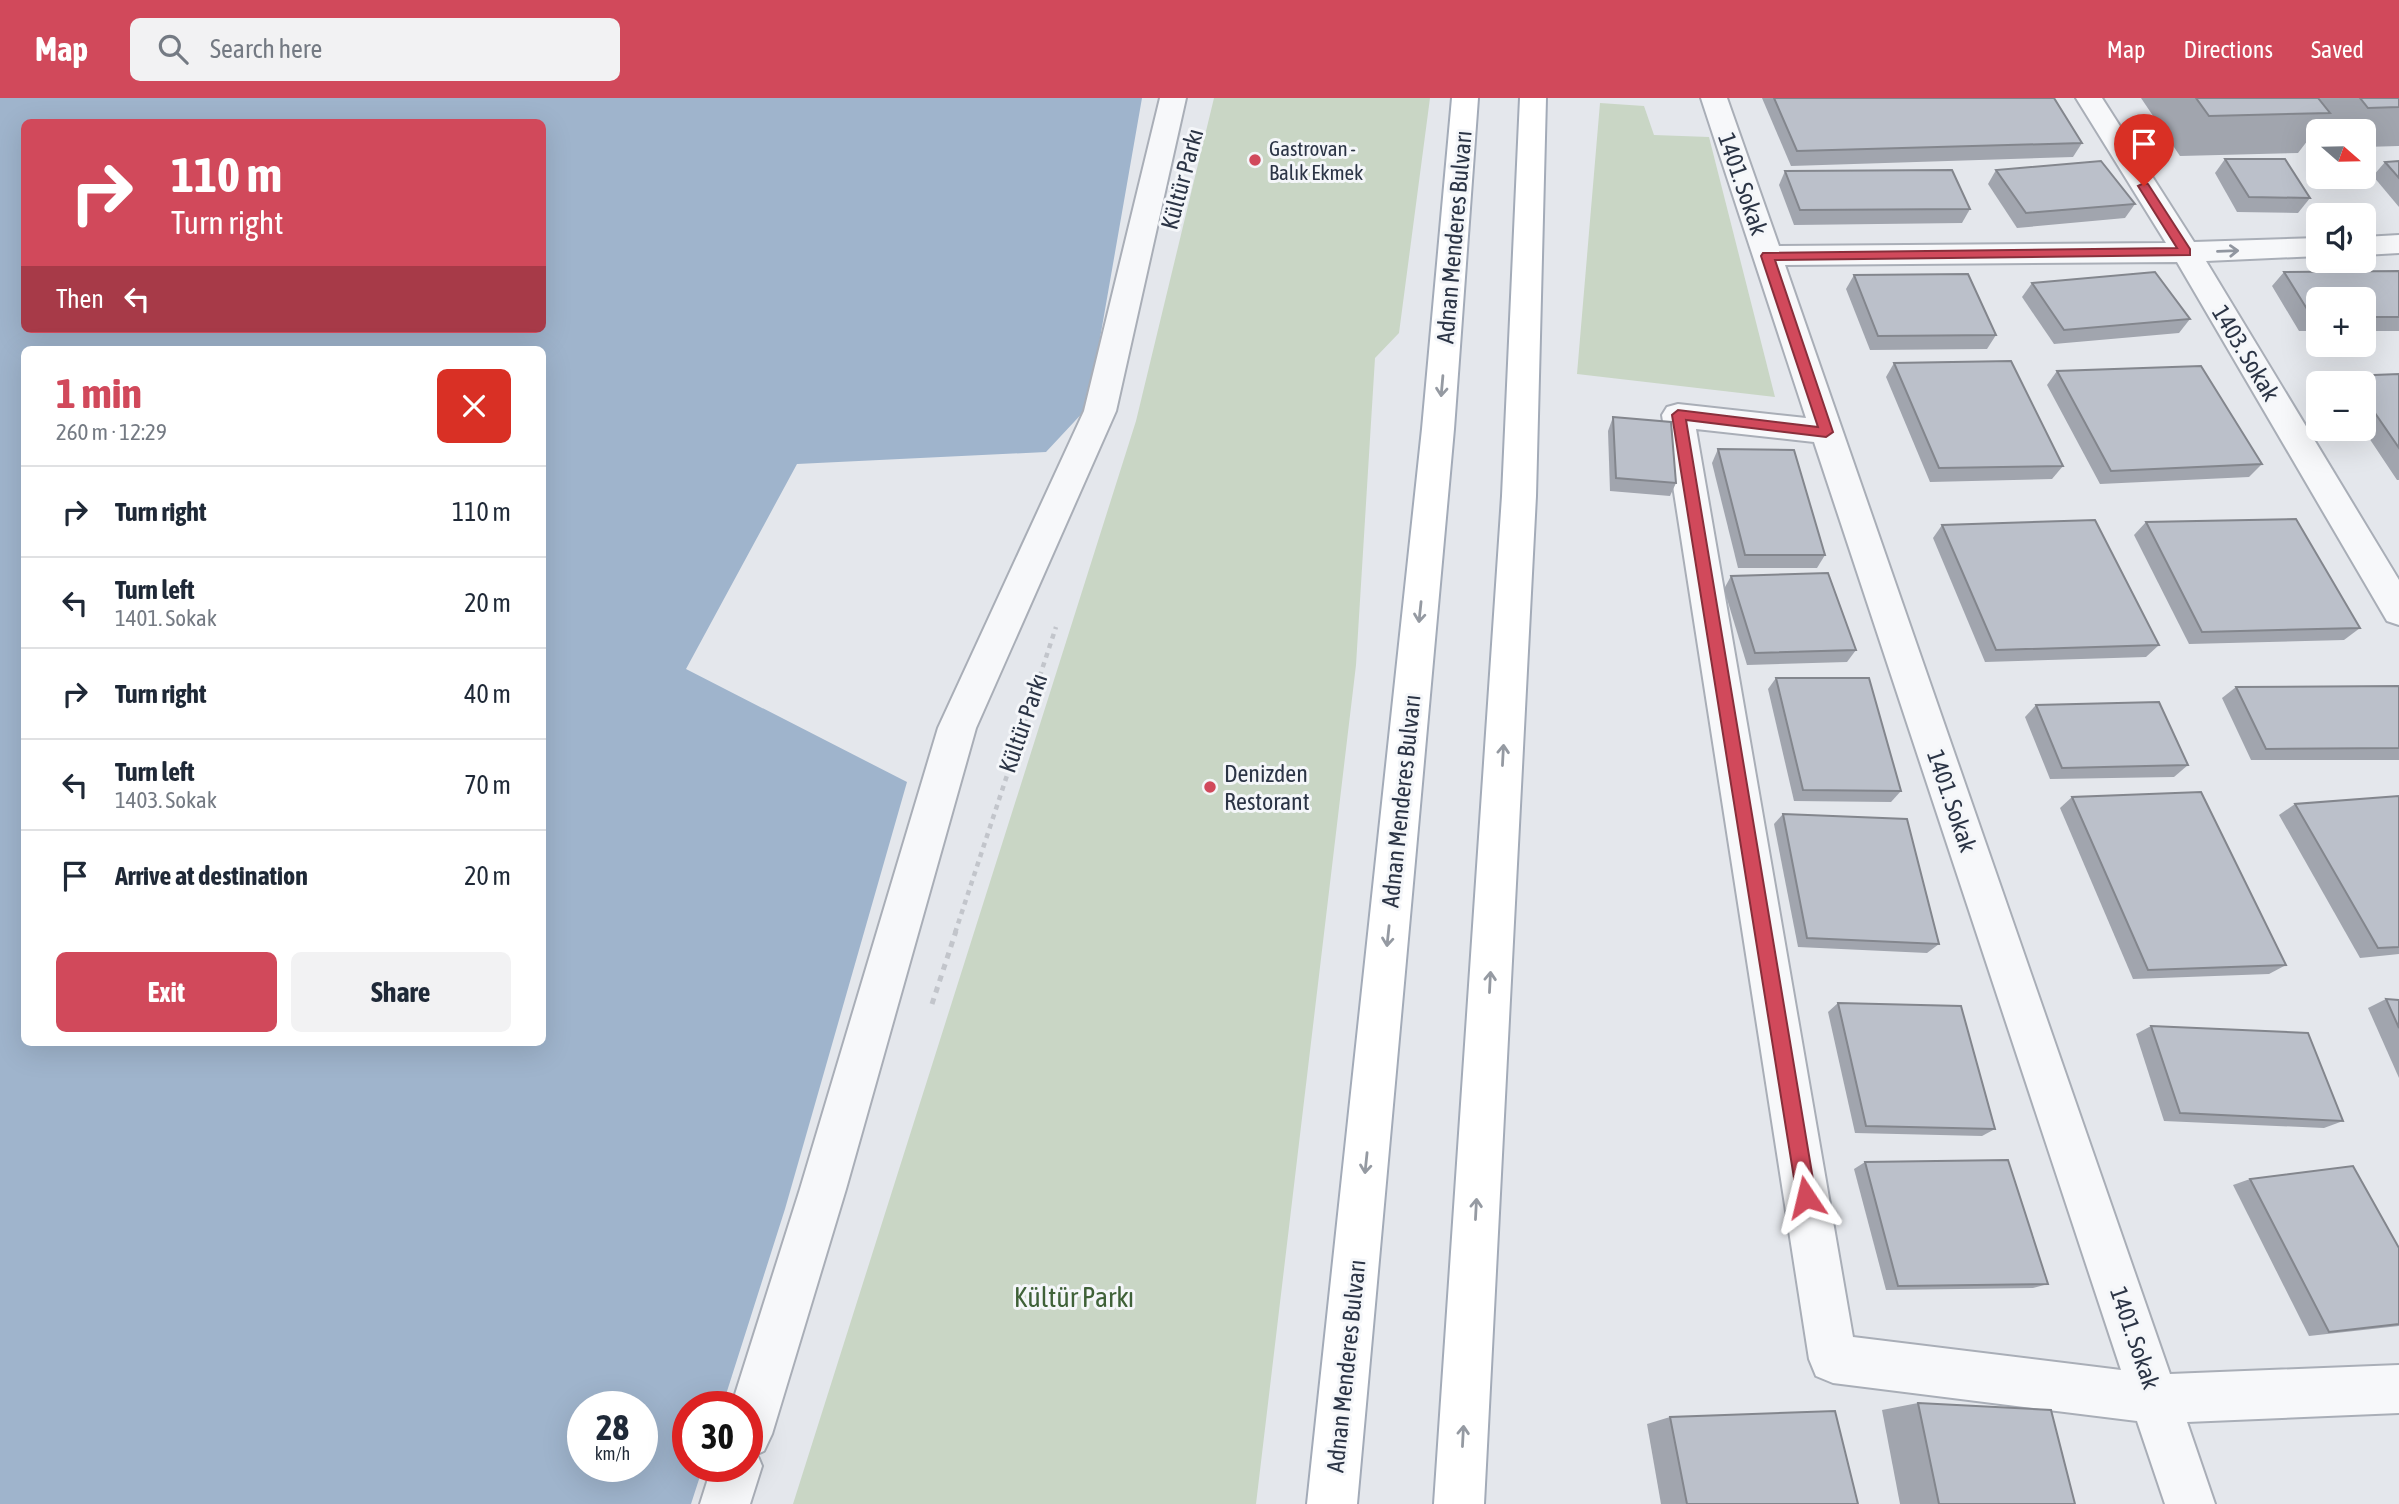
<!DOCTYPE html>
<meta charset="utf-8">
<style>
:root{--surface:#fff;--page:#f2f2f3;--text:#1f2937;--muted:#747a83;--line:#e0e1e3;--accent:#d1495b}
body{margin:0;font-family:"Asap Condensed",sans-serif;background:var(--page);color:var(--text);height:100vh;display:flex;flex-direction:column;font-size:26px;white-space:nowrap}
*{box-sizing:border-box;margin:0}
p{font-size:23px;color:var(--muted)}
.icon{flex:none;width:38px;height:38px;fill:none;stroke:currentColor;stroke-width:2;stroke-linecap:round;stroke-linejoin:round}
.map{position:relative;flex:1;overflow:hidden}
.drawer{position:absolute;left:21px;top:248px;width:525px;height:700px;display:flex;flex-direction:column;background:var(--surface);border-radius:10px;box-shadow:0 7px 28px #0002}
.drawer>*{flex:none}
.guide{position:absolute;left:21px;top:21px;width:525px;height:214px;border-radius:10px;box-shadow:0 7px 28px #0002;background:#d1495b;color:#fff;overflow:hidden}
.needle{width:46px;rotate:110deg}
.tools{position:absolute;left:2306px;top:21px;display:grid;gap:14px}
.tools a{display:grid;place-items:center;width:70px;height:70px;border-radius:10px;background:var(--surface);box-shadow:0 7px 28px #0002;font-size:35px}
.speed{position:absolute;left:567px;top:1293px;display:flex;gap:14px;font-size:35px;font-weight:700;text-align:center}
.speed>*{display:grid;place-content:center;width:91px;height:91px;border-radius:50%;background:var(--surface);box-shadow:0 7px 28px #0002;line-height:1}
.speed small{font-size:18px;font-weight:400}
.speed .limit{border:10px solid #d22;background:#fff;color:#111}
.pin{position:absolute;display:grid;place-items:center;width:60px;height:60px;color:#fff;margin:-72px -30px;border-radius:50% 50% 50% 0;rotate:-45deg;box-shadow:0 0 7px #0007}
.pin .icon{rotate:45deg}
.me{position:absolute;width:77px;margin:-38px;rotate:350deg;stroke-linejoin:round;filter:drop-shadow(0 0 5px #0008)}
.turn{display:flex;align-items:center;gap:24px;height:147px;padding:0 35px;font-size:32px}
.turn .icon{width:91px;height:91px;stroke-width:2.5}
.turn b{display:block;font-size:49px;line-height:60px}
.then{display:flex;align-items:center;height:66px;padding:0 35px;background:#0003;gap:14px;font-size:26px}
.round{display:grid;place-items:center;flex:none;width:74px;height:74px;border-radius:10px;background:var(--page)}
.head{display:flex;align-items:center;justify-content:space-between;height:119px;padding:0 35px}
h1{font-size:42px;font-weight:700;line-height:52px;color:var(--accent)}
.cta{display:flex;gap:14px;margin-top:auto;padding:14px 35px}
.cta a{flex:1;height:80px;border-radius:10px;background:var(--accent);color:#fff;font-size:28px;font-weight:700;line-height:80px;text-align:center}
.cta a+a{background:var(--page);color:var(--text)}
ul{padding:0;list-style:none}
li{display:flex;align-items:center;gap:21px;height:91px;padding:0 35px;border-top:2px solid var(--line)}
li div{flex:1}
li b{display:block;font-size:26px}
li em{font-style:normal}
header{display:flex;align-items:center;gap:42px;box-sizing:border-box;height:98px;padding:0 35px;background:var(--accent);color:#fff}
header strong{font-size:33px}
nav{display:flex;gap:38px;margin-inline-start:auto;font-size:24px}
.search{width:490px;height:63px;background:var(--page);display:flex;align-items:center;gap:18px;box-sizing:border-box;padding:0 24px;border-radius:10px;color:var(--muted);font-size:26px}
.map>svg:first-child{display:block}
</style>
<header>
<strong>Map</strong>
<div class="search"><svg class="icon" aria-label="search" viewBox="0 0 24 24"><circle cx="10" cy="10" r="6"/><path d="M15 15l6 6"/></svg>Search here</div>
<nav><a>Map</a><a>Directions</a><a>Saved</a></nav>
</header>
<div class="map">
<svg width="2399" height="1406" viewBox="0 0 2399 1406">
<rect width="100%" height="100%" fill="#e4e7ec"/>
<!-- green -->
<g fill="#c9d6c5">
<polygon points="1214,0 1430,0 1399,235 1375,260 1356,567 1256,1406 793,1406 1136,323"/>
<polygon points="1600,5 1644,8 1654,37 1709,39 1775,299 1577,276"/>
</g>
<!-- water -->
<path fill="#9fb4cc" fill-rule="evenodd" d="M 0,0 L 1142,0 L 1088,309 L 1046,354 L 797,366 L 686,571 L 907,684 L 785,1111 L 722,1309 L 688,1309 L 688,1368 L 703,1369 L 691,1406 L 0,1406 ZM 24,24 L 542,24 L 542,231 L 24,231 ZM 24,252 L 542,252 L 542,945 L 24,945 ZM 583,1309 L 642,1309 L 642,1368 L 583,1368 Z"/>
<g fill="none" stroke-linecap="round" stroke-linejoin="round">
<!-- pedestrian casing -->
<g stroke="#a9aeb7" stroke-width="4">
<polygon id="pedestrian" points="1160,0 1186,0 1116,313 976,630 846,1091 772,1336 764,1353 757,1356 762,1368 750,1406 700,1406 712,1368 747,1368 747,1309 731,1309 800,1091 938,630 1084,313"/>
</g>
<!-- minor casing -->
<g stroke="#a9aeb7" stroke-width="4">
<g id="minor">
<path d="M 1701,0 L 1727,0 L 1779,148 L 2166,145 L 2076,0 L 2102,0 L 2194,144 L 2319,140 L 2319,158 L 2206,163 L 2399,482 L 2399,527 L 2387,523 L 2177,164 L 1785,167 L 2170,1276 L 2399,1267 L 2399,1315 L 2187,1324 L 2215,1406 L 2165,1406 L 2137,1323 L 1833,1285 L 1816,1278 L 1809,1261 L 1662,317 L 1667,309 L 1678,306 L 1806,320 ZM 1696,331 L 1814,344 L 2121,1272 L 1853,1239 Z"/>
<polygon points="2399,137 2399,155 2364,157 2364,139"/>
</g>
</g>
<!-- primary casing -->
<g stroke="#a3abb8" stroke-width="4">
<g id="primary">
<polygon points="1452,0 1478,0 1454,331 1357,1406 1307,1406 1422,331"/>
<polygon points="1520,0 1546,0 1536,398 1484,1406 1434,1406 1502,398"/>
</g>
</g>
<!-- path-far1 -->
<polyline stroke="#c2c5cb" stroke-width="4.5" stroke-dasharray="5 5" stroke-linecap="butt" points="955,835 1056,529"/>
<!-- path -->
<polyline stroke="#c2c5cb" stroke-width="5" stroke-dasharray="6 6" stroke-linecap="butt" points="932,906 956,833"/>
<!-- pedestrian -->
<use href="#pedestrian" fill="#f7f8fa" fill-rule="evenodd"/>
<!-- minor -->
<use href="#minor" fill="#f7f8fa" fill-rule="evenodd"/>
<!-- primary -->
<use href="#primary" fill="#fff" fill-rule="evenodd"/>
</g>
<!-- wall -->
<g fill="#a1a5ae">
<polygon points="1762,0 2054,0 2082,45 2073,59 1791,68"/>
<polygon points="2141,0 2399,0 2399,48 2364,49 2364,33 2322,33 2318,29 2298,55 2180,58"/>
<polygon points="2225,61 2310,100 2298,115 2237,114 2215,75"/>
<polygon points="2399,63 2399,109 2373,78 2385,64"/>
<polygon points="1996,72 2135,106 2125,120 2017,130 1988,86"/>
<polygon points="1785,73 1970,111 1962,125 1794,127 1779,87"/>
<polygon points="2399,173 2399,233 2364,233 2364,201 2319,201 2319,233 2299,233 2272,188 2284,174"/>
<polygon points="1854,177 1996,237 1987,251 1870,252 1846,191"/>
<polygon points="2032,185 2190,221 2179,235 2054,246 2022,199"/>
<polygon points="1894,265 2063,368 2052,381 1930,384 1886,279"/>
<polygon points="2057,273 2262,366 2249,379 2100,386 2047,287"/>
<polygon points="2399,276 2399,382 2397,382 2363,331 2364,331 2364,285 2343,285 2350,278"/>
<polygon points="1613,319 1676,385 1670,398 1610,393 1608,333"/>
<polygon points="1718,351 1825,457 1817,470 1738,470 1712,365"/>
<polygon points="2146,424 2360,530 2344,542 2189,546 2134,437"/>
<polygon points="1942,427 2159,547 2146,559 1985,564 1933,440"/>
<polygon points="1731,478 1856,552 1847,564 1747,567 1724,491"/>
<polygon points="1776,580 1901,693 1891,704 1794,703 1768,591"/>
<polygon points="2399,588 2399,662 2251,662 2222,600 2236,589"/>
<polygon points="2036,607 2188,667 2174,679 2050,681 2025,619"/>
<polygon points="2399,698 2399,856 2360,860 2279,717 2295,706"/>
<polygon points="2072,699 2286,867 2269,876 2133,881 2060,710"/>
<polygon points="1783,716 1939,846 1927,855 1798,849 1774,726"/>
<polygon points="2386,901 2399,902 2399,980 2368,910"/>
<polygon points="1838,905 1995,1031 1982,1038 1855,1035 1828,914"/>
<polygon points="2151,928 2343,1023 2324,1030 2164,1023 2136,936"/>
<polygon points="1865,1064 2048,1186 2033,1190 1886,1192 1854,1071"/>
<polygon points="2250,1081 2399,1150 2399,1228 2309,1238 2233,1087"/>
<polygon points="1918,1305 2075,1406 1900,1406 1882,1312"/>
<polygon points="1670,1319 1858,1406 1661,1406 1647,1326"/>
</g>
<!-- building -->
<g fill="#bbc0ca" stroke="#83868d" stroke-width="2">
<polygon points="1774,0 2054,0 2082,45 1797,53"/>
<polygon points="2196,0 2318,0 2330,15 2209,18"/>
<polygon points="2360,0 2399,0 2399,9 2368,10"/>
<polygon points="2225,61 2285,61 2310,100 2249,99"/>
<polygon points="2101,63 2135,106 2026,115 1996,72"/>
<polygon points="2399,63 2399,80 2385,64"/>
<polygon points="1952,72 1970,111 1800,112 1785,73"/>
<polygon points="2399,173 2399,219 2364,219 2364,201 2319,201 2319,219 2312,219 2284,174"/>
<polygon points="2155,174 2190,221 2064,232 2032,185"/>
<polygon points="1968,176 1996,237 1878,238 1854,177"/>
<polygon points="2011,263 2063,368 1939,370 1894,265"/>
<polygon points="2201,268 2262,366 2111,373 2057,273"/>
<polygon points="2399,276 2399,350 2364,299 2364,285 2355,285 2350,278"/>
<polygon points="1613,319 1671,324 1676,385 1616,380"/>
<polygon points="1718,351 1794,352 1825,457 1745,457"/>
<polygon points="2296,421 2360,530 2202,534 2146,424"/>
<polygon points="2095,422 2159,547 1996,552 1942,427"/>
<polygon points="1828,475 1856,552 1755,555 1731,478"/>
<polygon points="1776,580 1869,580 1901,693 1803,692"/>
<polygon points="2399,588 2399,650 2266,651 2236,589"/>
<polygon points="2159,604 2188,667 2062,670 2036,607"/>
<polygon points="2201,694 2286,867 2148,872 2072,699"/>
<polygon points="2399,698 2399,849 2378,850 2295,706"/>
<polygon points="1783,716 1907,721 1939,846 1807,840"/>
<polygon points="2386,901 2399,902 2399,930"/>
<polygon points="1838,905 1961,908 1995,1031 1866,1028"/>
<polygon points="2151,928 2308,935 2343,1023 2180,1015"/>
<polygon points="2008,1062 2048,1186 1898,1188 1865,1064"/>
<polygon points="2353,1068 2399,1150 2399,1226 2329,1234 2250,1081"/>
<polygon points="1918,1305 2051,1312 2075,1406 1939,1406"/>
<polygon points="1835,1313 1858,1406 1687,1406 1670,1319"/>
</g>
<!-- one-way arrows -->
<defs><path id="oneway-shaft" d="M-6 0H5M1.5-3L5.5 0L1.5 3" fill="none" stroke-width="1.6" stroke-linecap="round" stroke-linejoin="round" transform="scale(1.75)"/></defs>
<use stroke="#9196a0" href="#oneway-shaft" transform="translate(2228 153) rotate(-2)"/>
<g stroke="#959aa2">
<use href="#oneway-shaft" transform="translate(1442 288) rotate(95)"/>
<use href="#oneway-shaft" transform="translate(1420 514) rotate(96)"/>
<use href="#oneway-shaft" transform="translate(1503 657) rotate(-87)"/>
<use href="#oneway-shaft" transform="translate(1388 838) rotate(96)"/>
<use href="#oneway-shaft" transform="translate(1490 884) rotate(-87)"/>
<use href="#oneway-shaft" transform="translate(1366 1065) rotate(96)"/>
<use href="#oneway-shaft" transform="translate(1476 1111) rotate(-87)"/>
<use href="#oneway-shaft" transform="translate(1463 1338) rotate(-87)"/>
</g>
<!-- route -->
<polygon fill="#d1495b" stroke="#882f3b" stroke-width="2" points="2144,85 2148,86 2190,151 2190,157 1775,162 1833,334 1826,339 1686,322 1816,1099 1813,1105 1806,1108 1800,1105 1797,1099 1672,317 1678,312 1818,329 1761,158 1763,155 2177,150 2138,88"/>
<!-- markers -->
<g fill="#d1495b" stroke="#f4f6f9" stroke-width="2.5">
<circle cx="1255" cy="62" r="7"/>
<circle cx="1210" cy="689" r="7"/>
</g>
<g text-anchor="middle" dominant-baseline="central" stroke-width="6" stroke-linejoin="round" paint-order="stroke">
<!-- far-poi labels -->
<g font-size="21" fill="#2b3445" stroke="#f4f6f9" text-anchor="start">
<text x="1269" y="50">Gastrovan -<tspan x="1269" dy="24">Balık Ekmek</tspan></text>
</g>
<!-- street labels -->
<g font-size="24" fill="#2b3445" stroke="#f4f6f9">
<text transform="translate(1182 81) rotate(-75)">Kültür Parkı</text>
<text transform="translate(1743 86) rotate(71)">1401. Sokak</text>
<text transform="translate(1454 139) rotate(-85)">Adnan Menderes Bulvarı</text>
<text transform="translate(2246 255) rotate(59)">1403. Sokak</text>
<text transform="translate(1023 625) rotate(-71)">Kültür Parkı</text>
<text transform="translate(1401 703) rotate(-84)">Adnan Menderes Bulvarı</text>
<text transform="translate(1952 703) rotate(71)">1401. Sokak</text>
<text transform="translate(2135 1240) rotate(71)">1401. Sokak</text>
<text transform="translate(1346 1268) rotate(-84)">Adnan Menderes Bulvarı</text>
</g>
<!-- poi labels -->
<g font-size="24" fill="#2b3445" stroke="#f4f6f9" text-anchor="start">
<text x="1224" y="675">Denizden<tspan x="1224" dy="28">Restorant</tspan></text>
</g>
<!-- near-park labels -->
<g font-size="28" fill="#3f6138" stroke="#f4f6f9">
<text x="1074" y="1199">Kültür Parkı</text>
</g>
</g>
</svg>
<div class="tools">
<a><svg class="needle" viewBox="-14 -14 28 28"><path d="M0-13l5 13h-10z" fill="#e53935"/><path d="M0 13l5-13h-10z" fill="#747a83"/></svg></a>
<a><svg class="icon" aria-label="sound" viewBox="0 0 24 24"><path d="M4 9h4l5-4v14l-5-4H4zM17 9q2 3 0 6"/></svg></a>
<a>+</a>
<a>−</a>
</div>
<div class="speed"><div>28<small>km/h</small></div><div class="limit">30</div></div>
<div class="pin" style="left:2144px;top:88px;background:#d93025"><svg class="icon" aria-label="arrive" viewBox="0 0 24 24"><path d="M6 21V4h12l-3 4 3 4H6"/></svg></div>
<svg class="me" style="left:1806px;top:1099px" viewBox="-20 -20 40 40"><path d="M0-17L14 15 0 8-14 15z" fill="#d1495b" stroke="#fff" stroke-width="4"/></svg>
<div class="guide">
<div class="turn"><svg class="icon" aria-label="right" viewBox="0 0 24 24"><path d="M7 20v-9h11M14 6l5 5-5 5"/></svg><div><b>110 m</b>Turn right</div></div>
<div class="then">Then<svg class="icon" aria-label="left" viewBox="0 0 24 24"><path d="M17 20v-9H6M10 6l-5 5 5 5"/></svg></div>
</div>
<section class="drawer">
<div class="head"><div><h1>1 min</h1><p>260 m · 12:29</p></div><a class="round" style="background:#d93025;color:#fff"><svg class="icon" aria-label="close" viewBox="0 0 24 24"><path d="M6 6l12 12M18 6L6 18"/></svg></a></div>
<ul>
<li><svg class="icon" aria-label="right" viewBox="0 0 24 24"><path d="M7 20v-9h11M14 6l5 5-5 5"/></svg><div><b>Turn right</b></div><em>110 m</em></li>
<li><svg class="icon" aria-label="left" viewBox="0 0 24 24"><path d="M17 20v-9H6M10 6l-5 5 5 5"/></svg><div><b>Turn left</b><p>1401. Sokak</p></div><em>20 m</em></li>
<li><svg class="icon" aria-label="right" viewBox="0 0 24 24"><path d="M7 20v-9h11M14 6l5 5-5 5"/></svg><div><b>Turn right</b></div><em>40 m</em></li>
<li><svg class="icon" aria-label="left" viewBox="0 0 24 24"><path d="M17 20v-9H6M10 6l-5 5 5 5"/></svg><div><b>Turn left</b><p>1403. Sokak</p></div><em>70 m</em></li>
<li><svg class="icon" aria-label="arrive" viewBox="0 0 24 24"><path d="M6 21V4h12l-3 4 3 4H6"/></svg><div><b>Arrive at destination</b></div><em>20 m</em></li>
</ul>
<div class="cta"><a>Exit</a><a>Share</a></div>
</section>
</div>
